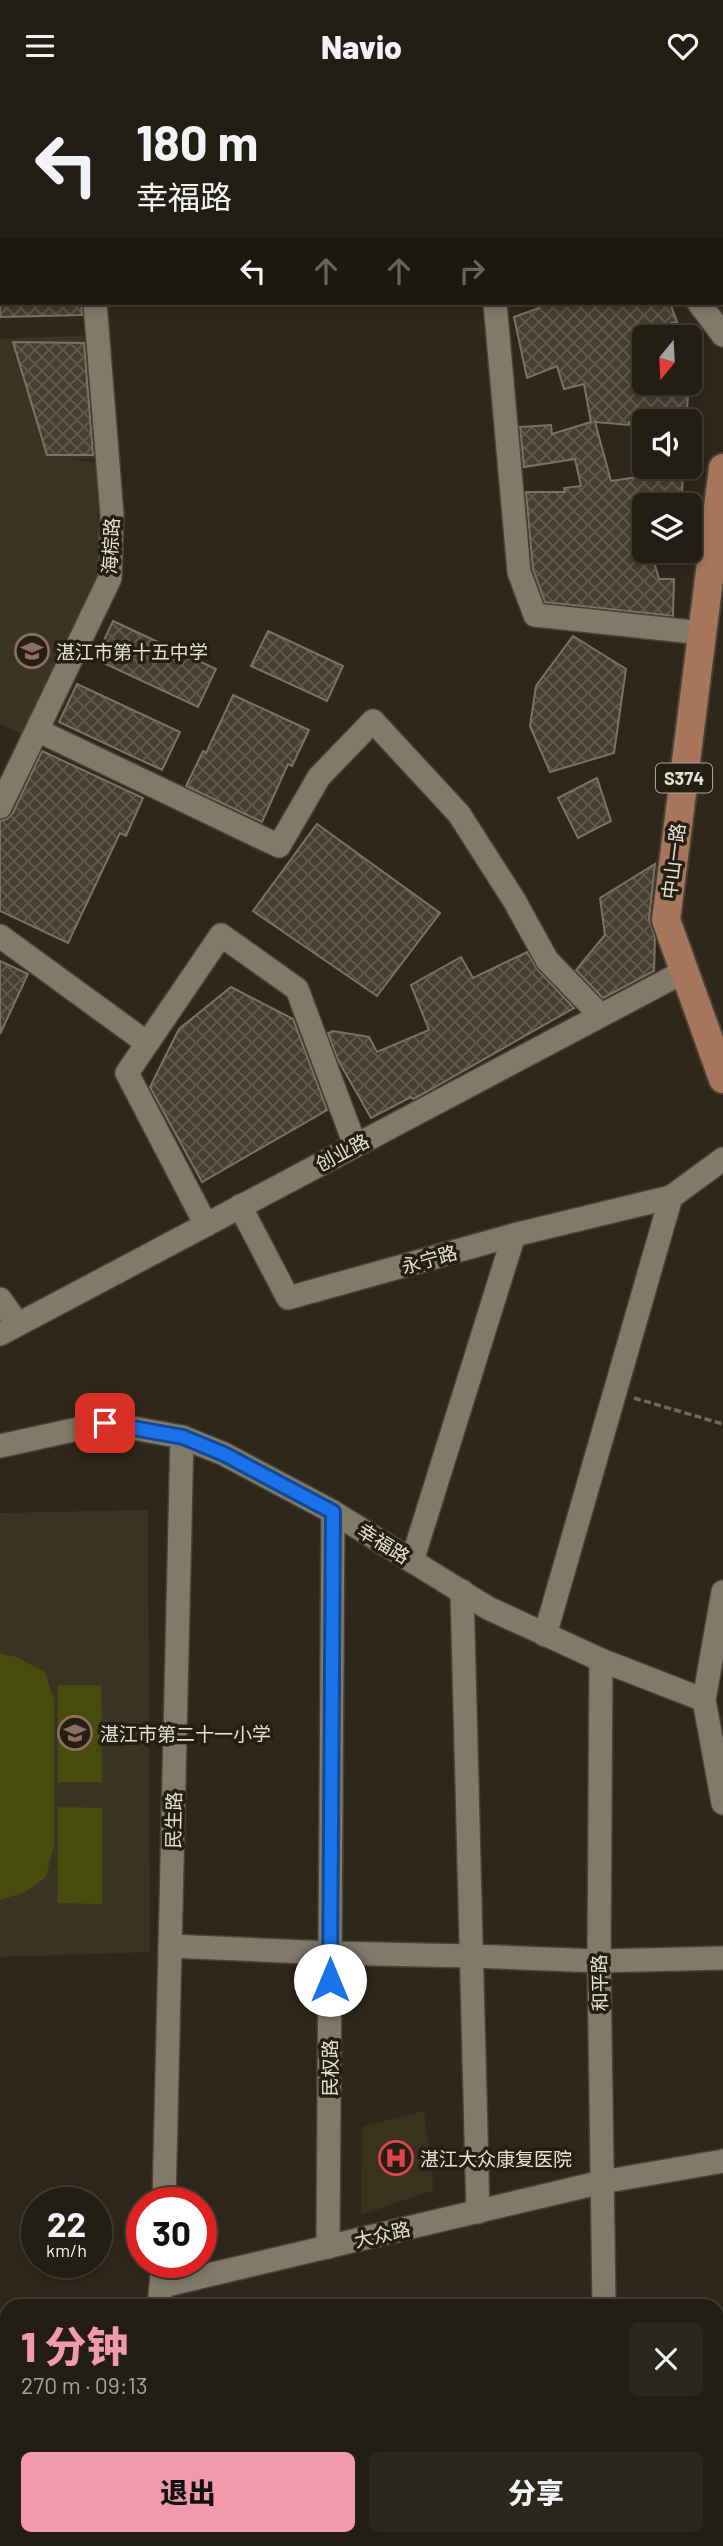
<!DOCTYPE html>
<html lang="zh">
<meta charset="utf-8">
<style>
:root{--surface:#231e14;--page:#2b271d;--text:#f1f3f6;--muted:#a3a2a0;--line:#403c34;--accent:#f29aac}
body{margin:0;font-family:Barlow,"Noto Sans SC",sans-serif;background:var(--page);color:var(--text);height:100vh;display:flex;flex-direction:column;font-size:26px;white-space:nowrap}
*{box-sizing:border-box;margin:0}
p{font-size:23px;color:var(--muted)}
.icon{flex:none;width:38px;height:38px;fill:none;stroke:currentColor;stroke-width:2;stroke-linecap:round;stroke-linejoin:round}
.map{position:relative;flex:1;overflow:hidden}
.details{position:absolute;left:0px;top:2208px;width:724px;height:247px;display:flex;flex-direction:column;background:var(--surface);border-radius:21px 21px 0 0;box-shadow:0 4px 10px #0003,0 0 0 2px var(--line)}
.details>*{flex:none}
.hud{position:absolute;left:0px;top:0px;width:724px;height:214px;box-shadow:0 4px 10px #0003,0 0 0 2px var(--line);background:#231e14;color:var(--text);overflow:hidden}
.needle{width:46px;rotate:198deg}
.buttons{position:absolute;left:632px;top:234px;display:grid;gap:14px}
.buttons a{display:grid;place-items:center;width:70px;height:70px;border-radius:10px;background:var(--surface);box-shadow:0 4px 10px #0003,0 0 0 2px var(--line);font-size:35px}
.speed{position:absolute;left:21px;top:2096px;display:flex;gap:14px;font-size:35px;font-weight:700;text-align:center}
.speed>*{display:grid;place-content:center;width:91px;height:91px;border-radius:50%;background:var(--surface);box-shadow:0 4px 10px #0003,0 0 0 2px var(--line);line-height:1}
.speed small{font-size:18px;font-weight:400}
.speed .limit{border:10px solid #d22;background:#fff;color:#111}
.pin{position:absolute;display:grid;place-items:center;width:60px;height:60px;color:#fff;margin:-30px;border-radius:14px;box-shadow:0 4px 10px #0006}
.me{position:absolute;width:77px;margin:-38px;rotate:0deg;stroke-linejoin:round;filter:drop-shadow(0 0 5px #0008)}
.turn{display:flex;align-items:center;gap:24px;height:147px;padding:0 21px;font-size:32px}
.turn .icon{width:91px;height:91px;stroke-width:2.5}
.turn b{display:block;font-size:49px;line-height:60px}
.lanes{display:flex;align-items:center;height:66px;padding:0 21px;background:#0003;justify-content:center;gap:35px;direction:ltr}
.lanes .off{opacity:.35}
.round{display:grid;place-items:center;flex:none;width:74px;height:74px;border-radius:10px;background:var(--page)}
.summary{display:flex;align-items:center;justify-content:space-between;height:119px;padding:0 21px}
h1{font-size:42px;font-weight:800;line-height:52px;color:var(--accent)}
.button{display:flex;gap:14px;margin-top:auto;padding:14px 21px}
.button a{flex:1;height:80px;border-radius:10px;background:var(--accent);color:#111;font-size:28px;font-weight:800;line-height:80px;text-align:center}
.button a+a{background:var(--page);color:var(--text)}
header{display:flex;justify-content:space-between;align-items:center;height:91px;padding:0 21px;background:var(--surface);font-size:32px;font-weight:800}
.map>svg:first-child{display:block}
</style>
<header><svg class="icon" aria-label="menu" viewBox="0 0 24 24"><path d="M4 6h16M4 12h16M4 18h16"/></svg>Navio<svg class="icon" aria-label="heart" viewBox="0 0 24 24"><path d="M12 20l-8-8c-3-5 5-10 8-4 3-6 11-1 8 4z"/></svg></header>
<div class="map">
<svg width="723" height="2455" viewBox="0 0 723 2455">
<defs>
<pattern id="building-cross-hatch" width="8" height="8" patternUnits="userSpaceOnUse" patternTransform="scale(1.75)"><rect width="8" height="8" fill="#463f30"/><path d="M0 0l8 8M0 8l8-8" fill="none" stroke="#615a4d"/></pattern>
</defs>
<rect width="100%" height="100%" fill="#2f281a"/>
<!-- built -->
<polygon fill="#3b321d" points="424,2020 434,2099 361,2124 362,2036"/>
<!-- education -->
<g fill="#3b3423">
<polygon points="91,244 100,367 72,368 96,372 100,486 22,643 0,633 0,248"/>
<polygon points="148,1419 150,1861 0,1866 0,1422"/>
</g>
<!-- garden -->
<g fill="#464c0b">
<polygon points="0,1562 16,1566 45,1581 54,1609 54,1754 46,1786 26,1801 0,1809"/>
<polygon points="101,1594 102,1691 58,1691 58,1594"/>
<polygon points="58,1716 102,1717 102,1813 58,1812"/>
</g>
<!-- water -->
<g fill="#064956">
<rect x="0" y="2283" width="7" height="65"/>
<polygon points="187,2448 296,2448 303,2455 194,2455"/>
</g>
<!-- building -->
<g fill="url(#building-cross-hatch)" stroke="#7a7262" stroke-width="2">
<polygon points="0,212 81,212 82,224 0,226"/>
<polygon points="539,212 670,212 677,231 671,232 673,247 644,247 644,292 689,292 686,331 629,331 629,334 595,331 611,390 645,385 646,376 683,376 682,406 674,415 644,415 644,460 651,460 659,488 674,488 673,525 545,511 533,478 526,401 565,401 564,397 581,395 575,368 524,376 520,336 551,334 552,343 591,331 584,293 564,298 557,275 527,287 514,226 539,217"/>
<polygon points="13,251 84,252 93,364 47,364"/>
<polygon points="113,530 216,578 198,616 95,568"/>
<polygon points="268,540 343,575 327,610 251,575"/>
<polygon points="573,545 626,578 614,662 550,681 530,635 536,595"/>
<polygon points="77,593 180,641 162,679 59,631"/>
<polygon points="233,604 309,639 292,675 288,673 262,731 186,695 203,660 206,662"/>
<polygon points="42,660 143,707 126,745 120,742 68,852 0,820 0,730 7,728 13,722"/>
<polygon points="597,687 611,730 578,747 558,707"/>
<polygon points="317,733 440,822 377,905 253,820"/>
<polygon points="655,773 649,828 655,847 654,880 603,907 576,879 605,844 600,807"/>
<polygon points="527,861 537,878 574,917 426,1001 413,1008 411,1006 371,1027 338,969 328,942 333,940 369,946 377,961 429,939 411,894 461,866 473,887"/>
<polygon points="0,870 28,883 0,943"/>
<polygon points="231,896 293,928 327,1019 202,1091 150,996 179,938"/>
</g>
<g fill="none" stroke-linecap="round" stroke-linejoin="round">
<!-- minor casing -->
<g stroke="#484337" stroke-width="26">
<g id="minor">
<polyline points="74,0 75,2"/>
<polyline points="476,0 477,2"/>
<polyline points="638,0 638,2"/>
<polyline points="0,86 2,86"/>
<polyline points="495,212 519,481 535,524 702,542"/>
<polyline points="699,212 723,244"/>
<polyline points="37,639 279,755 319,686 373,630 459,723 514,809 547,869 600,924"/>
<polyline points="0,716 110,487 112,424 95,212"/>
<polyline points="0,845 147,952"/>
<polyline points="240,1115 288,1207 514,1144 671,1106"/>
<polyline points="206,1134 127,982 221,844 297,898 355,1054"/>
<polyline points="0,1208 18,1233"/>
<polyline points="0,1243 685,880"/>
<polyline points="0,1355 105,1332 182,1346 224,1363 333,1421 488,1517 601,1569 704,1609"/>
<polyline points="412,1470 514,1144"/>
<polyline points="462,1500 478,2121"/>
<polyline points="723,1501 704,1609 723,1712"/>
<polyline points="545,1544 671,1106 723,1068"/>
<polyline points="601,1569 599,1870 604,2216"/>
<polyline points="170,1855 330,1862 471,1865 599,1870 723,1867"/>
<polyline points="164,2112 182,1346"/>
<polyline points="328,2156 333,1421"/>
<polyline points="162,2195 602,2091 723,2070"/>
<polyline points="159,2216 163,2172"/>
<polyline points="0,2255 7,2254"/>
<polyline points="0,2370 7,2371"/>
<polyline points="178,2448 184,2455"/>
<polyline points="320,2448 327,2455"/>
<polyline points="633,2448 639,2455"/>
<polyline points="74,2455 77,2448"/>
</g>
</g>
<!-- major casing -->
<g stroke="#484337" stroke-width="32">
<polyline id="major" points="723,377 666,829 723,988"/>
</g>
<!-- path -->
<polyline stroke="#716b5f" stroke-width="3.5" stroke-dasharray="7 3.5" stroke-linecap="butt" points="634,1307 723,1333"/>
<!-- minor -->
<use href="#minor" stroke="#817a69" stroke-width="23"/>
<!-- major -->
<use href="#major" stroke="#a7755a" stroke-width="28"/>
</g>
<g fill="none" stroke-linecap="round" stroke-linejoin="round">
<!-- route casing -->
<g stroke="#114b97" stroke-width="18">
<polyline id="route" points="105,1332 183,1346 224,1363 333,1421 330,1889"/>
</g>
<!-- route -->
<use href="#route" stroke="#1a73e8" stroke-width="12"/>
</g>
<!-- icons -->
<defs>
<g id="school-ring" transform="scale(1.75)"><circle r="9.5" fill="#251f11" stroke="#8d6e63" stroke-width="1.5"/><path d="M0-5L7-2L0 1L-7-2ZM-4 1L0 2.5L4 1V4Q0 6-4 4Z" fill="#8d6e63"/></g>
<g id="hospital-ring" transform="scale(1.75)"><circle r="9.5" fill="#251f11" stroke="#e0444e" stroke-width="1.5"/><path d="M-5-5h3v3.5h4V-5h3V5h-3V1.5h-4V5h-3Z" fill="#e0444e"/></g>
</defs>
<g fill-rule="evenodd">
<use href="#school-ring" x="32" y="560"/>
<use href="#school-ring" x="75" y="1642"/>
<use href="#hospital-ring" x="396" y="2067"/>
</g>
<g text-anchor="middle" dominant-baseline="central" stroke-width="7" stroke-linejoin="round" paint-order="stroke">
<!-- shield labels -->
<rect fill="#251f11" stroke="#aba69c" stroke-width="2" x="656" y="672.5" width="56" height="29" rx="5"/>
<g font-size="18" font-weight="bold" fill="#e5e0d7">
<text x="684" y="687">S374</text>
</g>
<!-- street labels -->
<g font-size="19" fill="#e5e0d7" stroke="#251f11">
<text transform="translate(110 455) rotate(-87)">海棕路</text>
<text transform="translate(673 770) rotate(-83)">中山一路</text>
<text transform="translate(342 1061) rotate(-28)">创业路</text>
<text transform="translate(429 1168) rotate(-16)">永宁路</text>
<text transform="translate(384 1452) rotate(32)">幸福路</text>
<text transform="translate(173 1729) rotate(-89)">民生路</text>
<text transform="translate(599 1892) rotate(-91)">和平路</text>
<text transform="translate(329 1977) rotate(-90)">民权路</text>
<text transform="translate(382 2143) rotate(-13)">大众路</text>
</g>
<!-- poi labels -->
<g font-size="19" fill="#e5e0d7" stroke="#251f11" text-anchor="start">
<text x="56" y="560">湛江市第十五中学</text>
<text x="100" y="1642">湛江市第二十一小学</text>
<text x="420" y="2067">湛江大众康复医院</text>
</g>
</g>
</svg>
<div class="buttons">
<a><svg class="needle" viewBox="-14 -14 28 28"><path d="M0-13l5 13h-10z" fill="#e53935"/><path d="M0 13l5-13h-10z" fill="#a3a2a0"/></svg></a>
<a><svg class="icon" aria-label="sound" viewBox="0 0 24 24"><path d="M4 9h4l5-4v14l-5-4H4zM17 9q2 3 0 6"/></svg></a>
<a><svg class="icon" aria-label="layers" viewBox="0 0 24 24"><path d="M12 4l9 5-9 5-9-5zM3 14l9 5 9-5"/></svg></a>
</div>
<div class="speed"><div>22<small>km/h</small></div><div class="limit">30</div></div>
<div class="pin" style="left:105px;top:1332px;background:#d93025"><svg class="icon" aria-label="arrive" viewBox="0 0 24 24"><path d="M6 21V4h12l-3 4 3 4H6"/></svg></div>
<svg class="me" style="left:330px;top:1889px" viewBox="-20 -20 40 40"><circle r="19" fill="#fff"/><path d="M0-13L10 11 0 6-10 11z" fill="#1a73e8"/></svg>
<div class="hud">
<div class="turn"><svg class="icon" aria-label="left" viewBox="0 0 24 24"><path d="M17 20v-9H6M10 6l-5 5 5 5"/></svg><div><b>180 m</b>幸福路</div></div>
<div class="lanes"><svg class="icon" aria-label="left" viewBox="0 0 24 24"><path d="M17 20v-9H6M10 6l-5 5 5 5"/></svg><svg class="icon off" aria-label="ahead" viewBox="0 0 24 24"><path d="M12 20V5M6 11l6-6 6 6"/></svg><svg class="icon off" aria-label="ahead" viewBox="0 0 24 24"><path d="M12 20V5M6 11l6-6 6 6"/></svg><svg class="icon off" aria-label="right" viewBox="0 0 24 24"><path d="M7 20v-9h11M14 6l5 5-5 5"/></svg></div>
</div>
<section class="details">
<div class="summary"><div><h1>1 分钟</h1><p>270 m · 09:13</p></div><a class="round"><svg class="icon" aria-label="close" viewBox="0 0 24 24"><path d="M6 6l12 12M18 6L6 18"/></svg></a></div>
<div class="button"><a>退出</a><a>分享</a></div>
</section>
</div>
